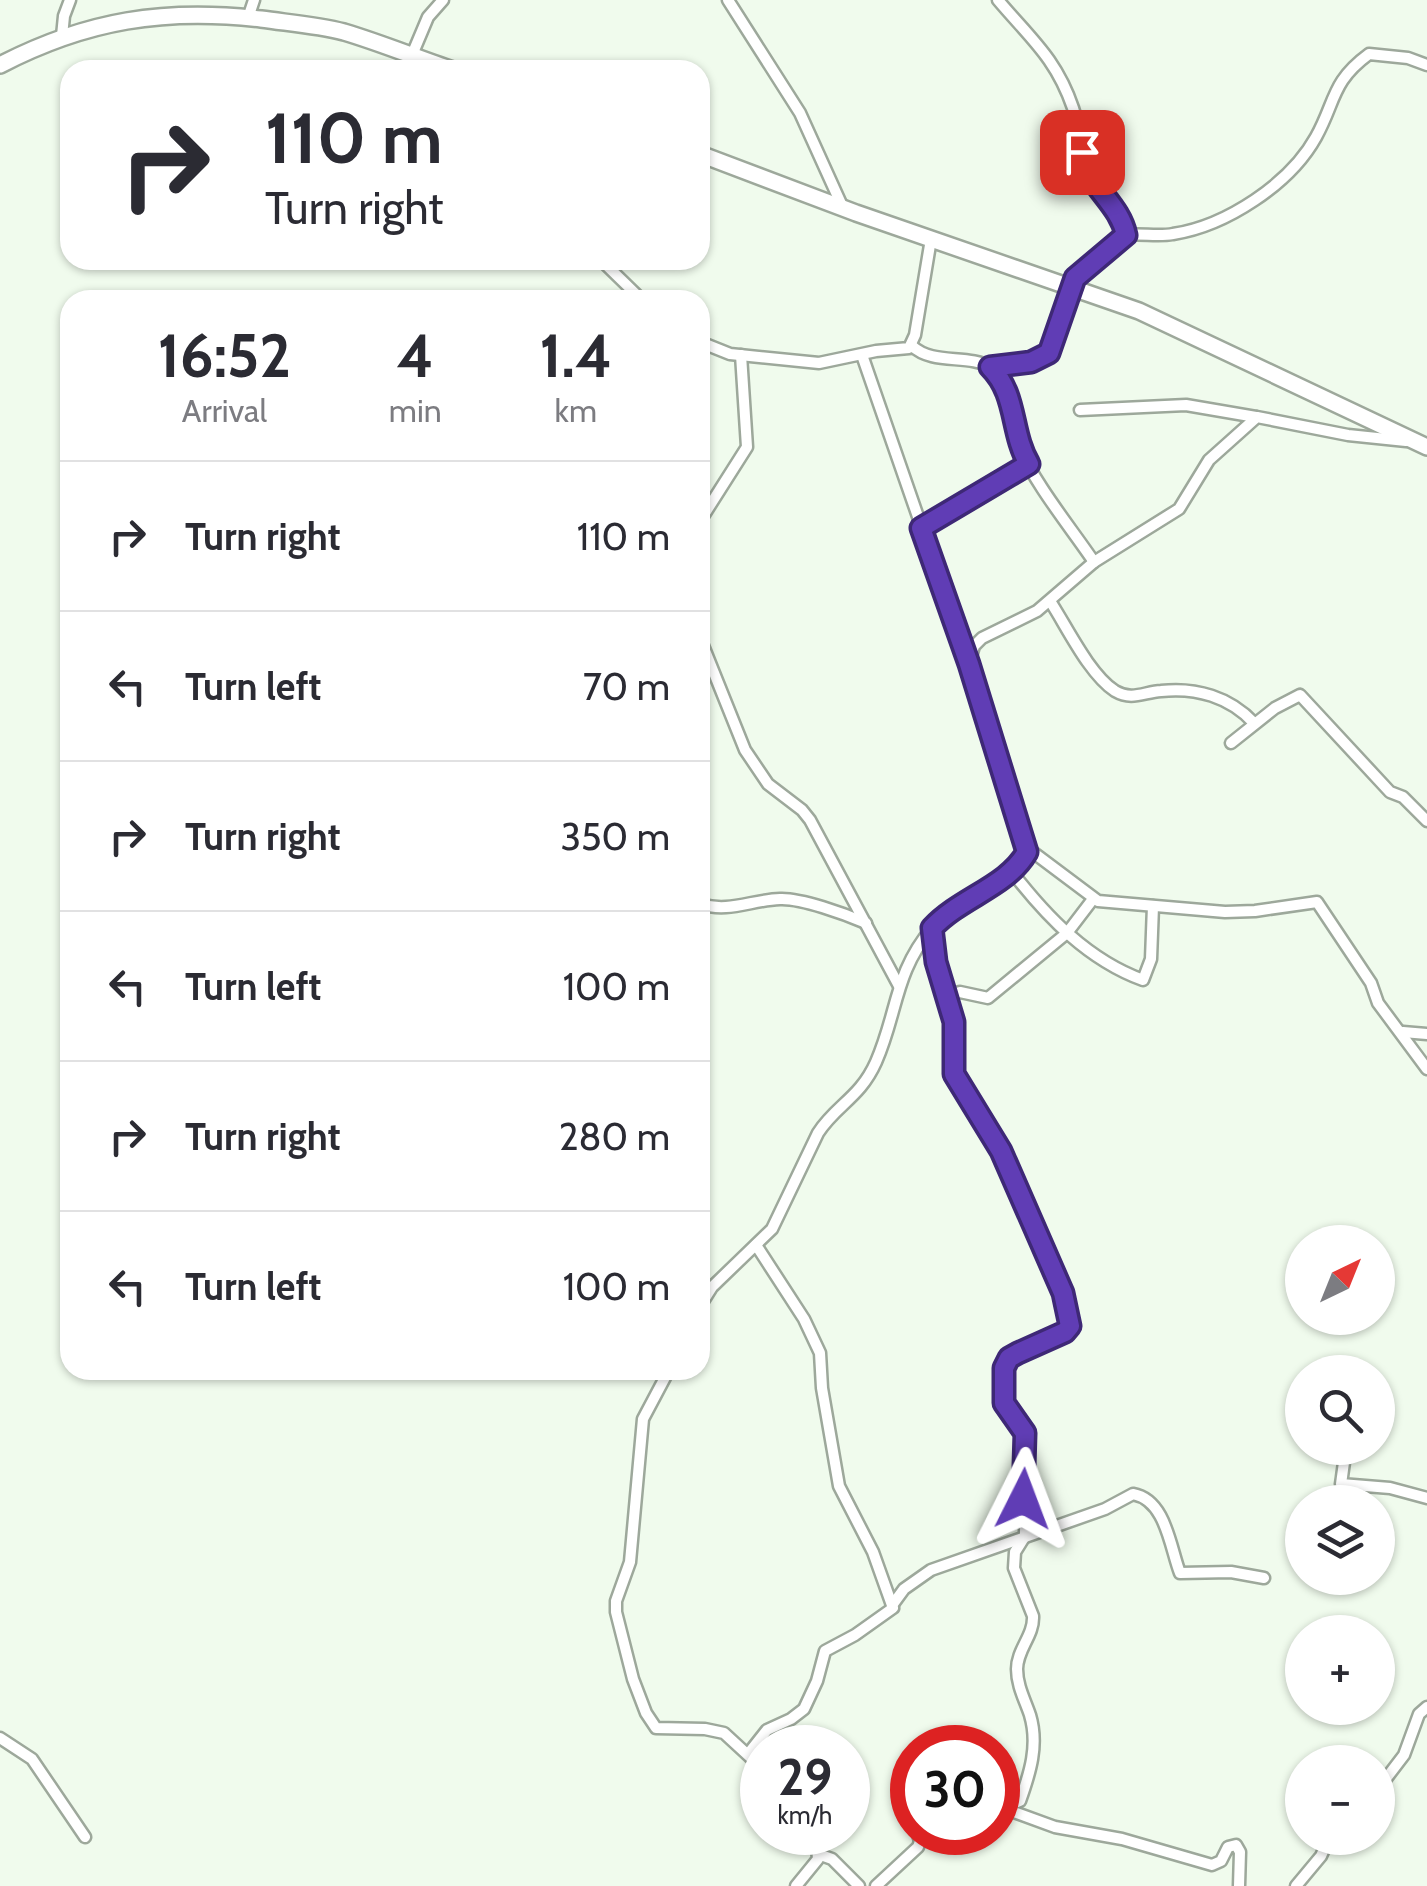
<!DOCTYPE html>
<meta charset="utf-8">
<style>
:root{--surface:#fff;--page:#f2f2f3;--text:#2b2b33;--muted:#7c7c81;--line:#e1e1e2}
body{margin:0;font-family:Cabin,sans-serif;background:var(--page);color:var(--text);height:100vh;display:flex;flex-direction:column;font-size:38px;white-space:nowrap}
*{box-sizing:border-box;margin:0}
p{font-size:32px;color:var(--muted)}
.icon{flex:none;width:55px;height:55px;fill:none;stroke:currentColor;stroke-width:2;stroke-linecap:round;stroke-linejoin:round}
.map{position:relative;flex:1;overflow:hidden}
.drawer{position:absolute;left:60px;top:290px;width:650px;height:1090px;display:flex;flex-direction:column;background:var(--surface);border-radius:30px;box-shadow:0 2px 8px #0004}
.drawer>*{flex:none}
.hud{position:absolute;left:60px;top:60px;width:650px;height:210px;border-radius:30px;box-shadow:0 2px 8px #0004;background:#fff;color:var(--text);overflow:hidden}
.needle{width:65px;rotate:43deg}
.controls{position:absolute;left:1285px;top:1225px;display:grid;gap:20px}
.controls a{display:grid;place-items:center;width:110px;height:110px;border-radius:50%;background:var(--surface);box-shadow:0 2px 8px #0004;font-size:50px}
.speed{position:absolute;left:740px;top:1725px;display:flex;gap:20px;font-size:50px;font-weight:700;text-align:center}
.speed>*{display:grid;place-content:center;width:130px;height:130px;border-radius:50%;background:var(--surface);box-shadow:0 2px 8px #0004;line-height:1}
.speed small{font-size:25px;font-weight:400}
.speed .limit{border:15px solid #d22;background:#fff;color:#111}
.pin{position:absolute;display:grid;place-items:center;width:85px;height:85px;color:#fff;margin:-42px;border-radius:20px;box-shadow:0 5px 15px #0006}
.me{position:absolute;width:110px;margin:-55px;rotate:3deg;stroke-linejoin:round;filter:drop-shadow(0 0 8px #0008)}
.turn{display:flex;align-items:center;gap:35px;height:210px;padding:0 40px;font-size:45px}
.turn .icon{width:130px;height:130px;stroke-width:2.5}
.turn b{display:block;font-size:70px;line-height:85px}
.eta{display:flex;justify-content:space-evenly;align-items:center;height:170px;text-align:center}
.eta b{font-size:60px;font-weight:800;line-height:70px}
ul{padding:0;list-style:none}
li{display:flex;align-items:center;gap:30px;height:150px;padding:0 40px;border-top:2px solid var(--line)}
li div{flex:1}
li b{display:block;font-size:38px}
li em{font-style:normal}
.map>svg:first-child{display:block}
</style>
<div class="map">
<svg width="1427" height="1886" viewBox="0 0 1427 1886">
<rect width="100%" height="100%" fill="#f0fbed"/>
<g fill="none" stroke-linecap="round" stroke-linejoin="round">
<!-- street casing -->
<g stroke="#9da89b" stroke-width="15">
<g id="street">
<polyline points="728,0 800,113 843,208"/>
<path d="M 998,0 C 1030,38 1056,58 1073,108 C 1081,130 1079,156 1088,177 C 1099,199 1120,210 1127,235"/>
<polyline points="248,18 254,0"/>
<polyline points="62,36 64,16 70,0"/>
<polyline points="412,55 428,17 443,0"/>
<polyline points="601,260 642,300"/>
<polyline points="700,342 730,354 819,363 876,351 909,348 915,335 931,239"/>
<path d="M 912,346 C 934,366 968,353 992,368 C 1018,385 1009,421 1019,446 C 1034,483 1071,528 1094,562"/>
<polyline points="862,355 969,664"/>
<path d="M 990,367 L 1031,362 L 1049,353 L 1075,279 L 1127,235 C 1142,233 1157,237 1173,234 C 1226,226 1290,184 1316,137 C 1336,101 1331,82 1369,54 L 1408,58 L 1427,65"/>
<polyline points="1080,410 1186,405 1256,417"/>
<polyline points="700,521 747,447 741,355"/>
<polyline points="921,529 1029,464"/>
<path d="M 1050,601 C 1067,627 1089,674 1115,691 C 1132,701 1144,692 1161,691 C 1196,687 1230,697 1254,723"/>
<polyline points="700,638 745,750 768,784 802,810 810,820 899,986"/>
<polyline points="1231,743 1275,708 1300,695 1390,792 1403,797 1427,821"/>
<polyline points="1026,847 1098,901 1225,912 1255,911 1317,902 1371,983 1378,1003 1427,1069"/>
<path d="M 1012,872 C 1047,917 1088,960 1143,980 L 1151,959 L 1153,906"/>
<path d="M 700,904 C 729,913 751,900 780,899 C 801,898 845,914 866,923"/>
<path d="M 932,929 L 936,962 L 954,1022 L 954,1074 L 1001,1151 L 1063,1293 L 1071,1318 L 1068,1329 C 1045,1343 1005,1347 1003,1380 C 1002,1387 1001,1397 1004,1404 C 1011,1419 1024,1427 1026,1445 L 1025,1536 L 1015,1552 L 1014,1568 L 1033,1616 C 1034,1636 1017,1649 1017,1669 C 1017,1686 1025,1700 1030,1715 C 1039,1745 1030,1773 1020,1801 L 1003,1808"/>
<polyline points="947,996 960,992 988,998 1067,933 1093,899"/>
<polyline points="1403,1032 1427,1034"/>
<path d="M 700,1306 L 712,1287 L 772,1229 L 818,1133 C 836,1105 860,1098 876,1062 C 898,1012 894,973 932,928 C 959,897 1006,889 1027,853 L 969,664 L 974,646 L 982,638 L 1037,611 L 1094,562 L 1179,509 L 1209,460 L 1257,417 L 1348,435 L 1406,441"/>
<polyline points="669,1370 643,1419 630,1562 616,1601 616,1612 633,1679 646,1713 656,1728 705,1729 724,1733 762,1768"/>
<polyline points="1346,1448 1341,1484 1390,1488 1427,1498"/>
<path d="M 893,1604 L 904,1589 L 931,1570 L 1105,1509 L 1133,1494 C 1166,1500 1170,1547 1180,1573 L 1231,1572 L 1264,1578"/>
<polyline points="0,1738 32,1759 85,1837"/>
<polyline points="748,1754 767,1730 791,1719 804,1709 817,1681 825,1651 855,1635 893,1608 873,1552 839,1486 822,1388 820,1353 804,1319 756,1245"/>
<polyline points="1378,1789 1404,1755 1419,1714 1427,1707"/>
<polyline points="1003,1808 1055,1827 1122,1839 1212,1865 1221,1861 1228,1847 1236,1845 1240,1852 1239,1886"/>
<polyline points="818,1854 832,1859 859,1886"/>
<polyline points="796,1886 818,1859 817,1847 808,1832"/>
<polyline points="876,1886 918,1847 920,1841 917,1832"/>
<polyline points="1296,1886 1321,1856 1329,1838"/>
</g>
</g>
<!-- primary casing -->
<g stroke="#9da89b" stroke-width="20">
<g id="primary">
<path d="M 0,65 C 87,20 164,8 261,19 C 289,23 317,25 344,32 C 381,43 417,58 453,70"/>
<polyline points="700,154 856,213 1139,311 1427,447"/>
</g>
</g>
<!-- street -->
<use href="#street" stroke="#fff" stroke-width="10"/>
<!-- primary -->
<use href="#primary" stroke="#fff" stroke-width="15"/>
</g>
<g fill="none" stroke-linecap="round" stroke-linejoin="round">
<!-- route casing -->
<g stroke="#3e2876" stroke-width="25">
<path id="route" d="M 1023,1499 L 1025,1433 L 1004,1403 L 1004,1368 L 1009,1358 L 1018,1353 L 1065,1332 L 1070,1326 L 1063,1293 L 1001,1151 L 954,1074 L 954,1022 L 936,962 L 932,928 C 961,897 1007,887 1027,852 L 969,664 L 921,528 L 1029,464 C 1010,432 1018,395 990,367 L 1031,362 L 1049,353 L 1075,278 L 1126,235 C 1119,202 1087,187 1082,152"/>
</g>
<!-- route -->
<use href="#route" stroke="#603db5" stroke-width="18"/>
</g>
</svg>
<div class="controls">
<a><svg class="needle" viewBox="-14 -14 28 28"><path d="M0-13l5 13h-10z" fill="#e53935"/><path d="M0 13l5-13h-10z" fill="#7c7c81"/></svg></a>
<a><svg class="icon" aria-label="search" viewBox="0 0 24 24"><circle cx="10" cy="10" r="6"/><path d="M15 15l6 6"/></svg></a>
<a><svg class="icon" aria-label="layers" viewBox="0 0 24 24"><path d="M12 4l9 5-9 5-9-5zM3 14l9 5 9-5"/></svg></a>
<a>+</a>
<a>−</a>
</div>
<div class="speed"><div>29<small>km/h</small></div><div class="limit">30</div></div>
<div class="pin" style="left:1082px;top:152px;background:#d93025"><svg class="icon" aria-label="arrive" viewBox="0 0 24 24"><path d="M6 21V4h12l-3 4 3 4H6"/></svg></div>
<svg class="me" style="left:1023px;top:1499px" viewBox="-20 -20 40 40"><path d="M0-17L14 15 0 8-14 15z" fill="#603db5" stroke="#fff" stroke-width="4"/></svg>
<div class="hud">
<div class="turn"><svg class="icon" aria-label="right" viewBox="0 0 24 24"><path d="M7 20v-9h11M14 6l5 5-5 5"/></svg><div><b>110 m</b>Turn right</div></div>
</div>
<section class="drawer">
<div class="eta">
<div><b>16:52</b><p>Arrival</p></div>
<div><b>4</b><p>min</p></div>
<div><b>1.4</b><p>km</p></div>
</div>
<ul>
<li><svg class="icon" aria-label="right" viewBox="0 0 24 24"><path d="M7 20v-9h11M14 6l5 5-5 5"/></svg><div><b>Turn right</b></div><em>110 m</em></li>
<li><svg class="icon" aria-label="left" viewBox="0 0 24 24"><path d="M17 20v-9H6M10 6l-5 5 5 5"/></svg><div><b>Turn left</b></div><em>70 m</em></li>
<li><svg class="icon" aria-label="right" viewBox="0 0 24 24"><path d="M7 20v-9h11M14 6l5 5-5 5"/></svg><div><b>Turn right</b></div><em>350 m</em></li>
<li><svg class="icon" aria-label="left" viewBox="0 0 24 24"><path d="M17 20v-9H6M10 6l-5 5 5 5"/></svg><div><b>Turn left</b></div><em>100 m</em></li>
<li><svg class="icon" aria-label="right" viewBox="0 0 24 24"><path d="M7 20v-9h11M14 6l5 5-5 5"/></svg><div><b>Turn right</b></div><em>280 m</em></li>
<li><svg class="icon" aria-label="left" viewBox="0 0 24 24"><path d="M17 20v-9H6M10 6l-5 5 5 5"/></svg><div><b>Turn left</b></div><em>100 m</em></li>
</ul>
</section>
</div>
